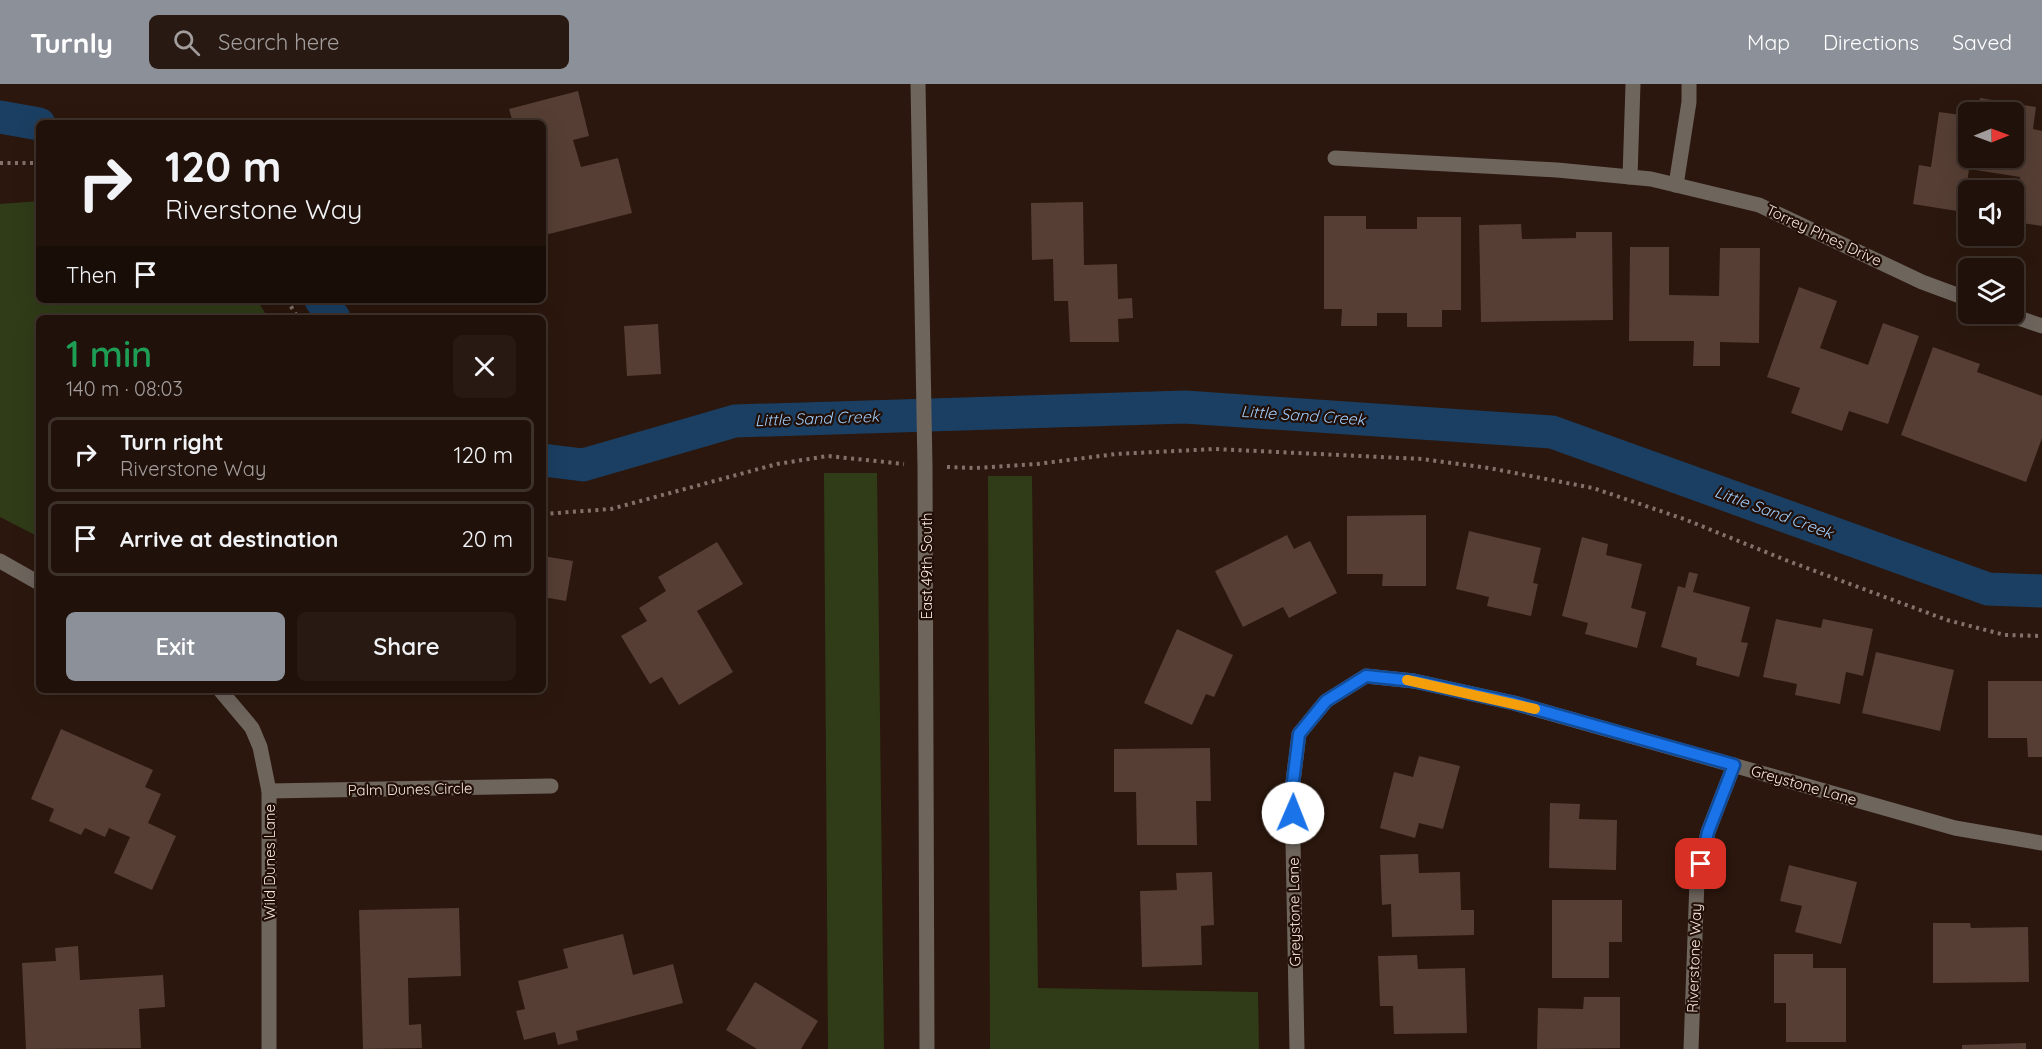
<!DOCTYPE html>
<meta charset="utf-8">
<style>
:root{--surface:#20110a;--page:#281a13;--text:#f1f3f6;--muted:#a29d9c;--line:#3d312b;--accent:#8c9099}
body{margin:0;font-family:Quicksand,sans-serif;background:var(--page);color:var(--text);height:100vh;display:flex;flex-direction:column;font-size:22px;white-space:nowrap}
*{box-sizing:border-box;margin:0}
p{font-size:20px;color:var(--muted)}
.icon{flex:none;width:33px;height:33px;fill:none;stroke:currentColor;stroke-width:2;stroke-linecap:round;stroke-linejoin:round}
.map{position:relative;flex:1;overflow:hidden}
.sheet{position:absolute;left:36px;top:231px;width:510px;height:378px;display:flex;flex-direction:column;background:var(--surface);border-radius:9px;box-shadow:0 6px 24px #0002,0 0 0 2px var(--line)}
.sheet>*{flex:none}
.guide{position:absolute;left:36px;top:36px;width:510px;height:183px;border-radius:9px;box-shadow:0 6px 24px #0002,0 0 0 2px var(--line);background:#20110a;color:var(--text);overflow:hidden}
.needle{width:39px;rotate:89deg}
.tools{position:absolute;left:1958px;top:18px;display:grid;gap:12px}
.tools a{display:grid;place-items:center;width:66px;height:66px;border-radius:9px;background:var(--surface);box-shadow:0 6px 24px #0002,0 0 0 2px var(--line);font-size:30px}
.pin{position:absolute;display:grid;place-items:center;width:51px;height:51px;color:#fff;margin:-26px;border-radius:12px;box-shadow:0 3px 9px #0006}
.me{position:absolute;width:66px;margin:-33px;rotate:1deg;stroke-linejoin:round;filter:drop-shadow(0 0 4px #0008)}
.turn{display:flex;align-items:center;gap:21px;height:126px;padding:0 30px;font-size:27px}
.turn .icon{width:78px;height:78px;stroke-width:2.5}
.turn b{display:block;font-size:42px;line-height:51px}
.then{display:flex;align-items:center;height:57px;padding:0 30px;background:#0003;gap:12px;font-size:22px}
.round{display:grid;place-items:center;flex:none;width:63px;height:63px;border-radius:9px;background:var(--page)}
.headline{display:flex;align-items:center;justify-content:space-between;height:102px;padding:0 30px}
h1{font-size:36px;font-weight:600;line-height:45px;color:#1e9e55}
.primary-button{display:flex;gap:12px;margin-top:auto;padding:12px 30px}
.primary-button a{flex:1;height:69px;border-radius:9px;background:var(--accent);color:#fff;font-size:24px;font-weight:600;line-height:69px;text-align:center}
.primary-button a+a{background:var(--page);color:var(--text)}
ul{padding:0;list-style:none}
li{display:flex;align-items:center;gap:18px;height:75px;margin:0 12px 9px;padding:0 18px;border:3px solid var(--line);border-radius:9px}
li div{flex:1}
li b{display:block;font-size:22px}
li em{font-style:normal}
header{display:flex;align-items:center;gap:36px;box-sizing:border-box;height:84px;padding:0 30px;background:var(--accent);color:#fff}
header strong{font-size:28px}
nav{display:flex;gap:33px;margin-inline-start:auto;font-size:21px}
.search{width:420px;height:54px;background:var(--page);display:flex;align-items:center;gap:15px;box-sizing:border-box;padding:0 21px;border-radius:9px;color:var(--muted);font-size:22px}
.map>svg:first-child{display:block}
</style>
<header>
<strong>Turnly</strong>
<div class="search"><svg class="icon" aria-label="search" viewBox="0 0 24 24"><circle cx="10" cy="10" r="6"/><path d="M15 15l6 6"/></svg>Search here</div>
<nav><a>Map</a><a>Directions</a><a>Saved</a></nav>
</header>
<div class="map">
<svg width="2042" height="965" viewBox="0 0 2042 965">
<rect width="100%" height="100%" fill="#2b170d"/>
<!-- green -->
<g fill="#303c18">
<polygon points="39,117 39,216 257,216 268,234 39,234 39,453 0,433 0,120"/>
<polygon points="824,389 877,389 884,965 828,965"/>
<polygon points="988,392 1032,392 1038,904 1258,908 1259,965 990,965"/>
</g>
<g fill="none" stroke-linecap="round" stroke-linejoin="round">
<!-- canal -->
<g stroke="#1b3f62" stroke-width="33">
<polyline points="0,33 39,40"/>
<polyline points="321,216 334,234"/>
<polyline points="543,376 583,381 735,337 1185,323 1552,348 1988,505 2042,507"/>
</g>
</g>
<!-- building -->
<g fill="#563e34">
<polygon points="578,7 589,52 573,56 581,83 618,74 632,129 545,151 543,144 543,39 513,39 509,25"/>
<polygon points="1980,14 2036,23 2033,45 2042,47 2042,142 2014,138 2020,93 1969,85 1963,128 1913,120 1919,81 1931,83 1939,28 1968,32 1968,74 2013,74 2013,28 1978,28"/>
<polygon points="1083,118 1084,181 1117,180 1118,215 1132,214 1133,234 1118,235 1119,258 1070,258 1068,217 1054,217 1053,175 1032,176 1031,119"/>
<polygon points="1324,132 1366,132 1366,145 1417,145 1417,133 1461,133 1461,226 1442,226 1442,243 1407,243 1407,229 1377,229 1377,242 1341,242 1342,225 1324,225"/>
<polygon points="1521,140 1522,155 1576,154 1576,148 1612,148 1613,236 1481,238 1479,141"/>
<polygon points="1630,163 1669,163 1669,211 1719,212 1720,164 1760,164 1759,259 1720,258 1720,282 1693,282 1694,257 1629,257"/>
<polygon points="1799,203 1837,217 1820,264 1868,281 1883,239 1919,252 1888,340 1849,327 1842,347 1791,329 1800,304 1767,293"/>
<polygon points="658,240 661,290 627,292 624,242"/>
<polygon points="1933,263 1980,280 1977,288 2042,312 2042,354 2026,398 1901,351"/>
<polygon points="1426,431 1426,502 1382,502 1383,490 1347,490 1347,432"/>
<polygon points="1469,447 1541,464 1533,499 1538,500 1531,532 1487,522 1489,513 1456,505"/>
<polygon points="1287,451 1294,465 1310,457 1337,509 1289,534 1283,523 1243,543 1215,487"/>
<polygon points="1582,453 1608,460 1606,471 1642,480 1631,524 1646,528 1637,564 1585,550 1588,539 1562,532"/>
<polygon points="717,458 743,500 697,527 733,588 679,621 662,593 650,600 621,552 647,537 639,524 666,507 658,493"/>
<polygon points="543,472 573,477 566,517 543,513"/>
<polygon points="1689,488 1698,490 1693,508 1750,523 1741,558 1748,559 1739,593 1696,581 1697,574 1661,563 1678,502 1685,504"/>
<polygon points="1776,535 1821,544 1823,535 1873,545 1863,592 1846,588 1840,620 1795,611 1797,600 1763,593"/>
<polygon points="1177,545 1233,571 1214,613 1206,610 1192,641 1144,619"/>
<polygon points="1876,568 1954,586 1940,647 1862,629"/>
<polygon points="1988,597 2042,597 2042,673 2028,673 2027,654 1988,654"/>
<polygon points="61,645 153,686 145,703 161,710 148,739 176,752 152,806 114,789 130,753 109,744 105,753 85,744 81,751 49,737 54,725 31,715"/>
<polygon points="1210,664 1211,717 1196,717 1197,761 1137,761 1136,708 1114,708 1114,665"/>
<polygon points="1419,672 1460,682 1443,745 1419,739 1415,754 1380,744 1394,688 1413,693"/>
<polygon points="1550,719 1580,720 1579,735 1617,736 1616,786 1549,784"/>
<polygon points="1418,770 1419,789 1460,788 1461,826 1474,826 1474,851 1392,853 1391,820 1382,821 1380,771"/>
<polygon points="1789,781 1857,798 1841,860 1795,848 1802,822 1780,817"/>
<polygon points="1212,788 1214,841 1201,842 1202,881 1142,883 1140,807 1177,806 1176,789"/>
<polygon points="1552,816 1622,816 1622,858 1609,858 1609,894 1552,894"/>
<polygon points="459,824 461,892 408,894 409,941 421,940 422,964 363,965 359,826"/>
<polygon points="1933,839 1970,839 1971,844 2028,843 2029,898 1933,899"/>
<polygon points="623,850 633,891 673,880 683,919 576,947 578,956 558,961 555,948 524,956 516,927 525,925 518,897 568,884 563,865"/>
<polygon points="78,862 80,896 163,891 165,923 139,925 141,964 26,965 22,879 56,877 55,864"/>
<polygon points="1774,870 1813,870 1813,884 1846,884 1846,958 1786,958 1786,919 1774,919"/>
<polygon points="1417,871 1418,885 1465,884 1467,949 1394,950 1393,922 1380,922 1378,872"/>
<polygon points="755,898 818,937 801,965 757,965 726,946"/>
<polygon points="1584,913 1620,913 1620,964 1537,965 1538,924 1583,925"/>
<polygon points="2026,959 2026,965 1962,965 1962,961"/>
</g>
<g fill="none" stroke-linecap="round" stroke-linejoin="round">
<!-- path -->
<g stroke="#84726a" stroke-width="4" stroke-dasharray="3 4.5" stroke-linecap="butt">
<polyline points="0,79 39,79"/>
<polyline points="287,216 298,234"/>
<polyline points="947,383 975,384 1037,380 1116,370 1215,365 1422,375 1489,384 1593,404 1684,435 1788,477 1947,536 2005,551 2042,552"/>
<polyline points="543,430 611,425 777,380 828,372 904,380"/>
</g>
<!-- minor -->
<g stroke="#6e655d" stroke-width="15">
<polyline points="1335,74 1557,86 1651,95 1759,121 1922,198 1968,215"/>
<polyline points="1630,93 1633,0"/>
<polyline points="1676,101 1689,18 1689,0"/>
<polyline points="2007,230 2042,242"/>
<polyline points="0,477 39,499"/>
<polyline points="220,606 252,644 260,663 269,707 269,965"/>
<polyline points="269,707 551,702"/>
<polyline points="1297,965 1292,706 1299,650 1326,617 1366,592 1414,597 1514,619 1955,744 2042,759"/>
<polyline points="1691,965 1697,796 1708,748 1734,681"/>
</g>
<!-- tertiary -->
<polyline stroke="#6e655d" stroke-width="15" points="918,0 925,383 927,965"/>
</g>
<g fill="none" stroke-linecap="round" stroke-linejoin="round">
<!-- route casing -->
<g stroke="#114b97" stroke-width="15">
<polyline id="route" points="1293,729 1292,706 1299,650 1326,617 1366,592 1414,597 1514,619 1734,681 1708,748 1701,780"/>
</g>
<!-- route -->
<use href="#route" stroke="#1a73e8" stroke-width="10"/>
<!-- slow -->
<polyline stroke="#f59e0b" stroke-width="10" points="1407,596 1535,625"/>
</g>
<g text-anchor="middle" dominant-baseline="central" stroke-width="4.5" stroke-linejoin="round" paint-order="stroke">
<!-- street labels -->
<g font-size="15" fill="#f5e7e0" stroke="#210e05">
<text transform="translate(1824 151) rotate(25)">Torrey Pines Drive</text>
<text transform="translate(926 482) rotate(-90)">East 49th South</text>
<text transform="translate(1804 701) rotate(16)">Greystone Lane</text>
<text transform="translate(410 705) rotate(-1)">Palm Dunes Circle</text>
<text transform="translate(269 778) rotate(-90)">Wild Dunes Lane</text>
<text transform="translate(1294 828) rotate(-91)">Greystone Lane</text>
<text transform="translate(1694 874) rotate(-88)">Riverstone Way</text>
</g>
<!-- water labels -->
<g font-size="16" font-style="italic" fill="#9eccfb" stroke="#210e05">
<text transform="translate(1303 331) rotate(4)">Little Sand Creek</text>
<text transform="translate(817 334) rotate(-2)">Little Sand Creek</text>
<text transform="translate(1774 428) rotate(20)">Little Sand Creek</text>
</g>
</g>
</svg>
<div class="tools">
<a><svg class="needle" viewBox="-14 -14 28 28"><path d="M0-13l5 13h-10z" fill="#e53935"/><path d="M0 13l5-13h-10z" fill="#a29d9c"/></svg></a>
<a><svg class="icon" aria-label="sound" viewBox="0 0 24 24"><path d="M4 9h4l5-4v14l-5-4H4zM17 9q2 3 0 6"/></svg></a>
<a><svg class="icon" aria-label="layers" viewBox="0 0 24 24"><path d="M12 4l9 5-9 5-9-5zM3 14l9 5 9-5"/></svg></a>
</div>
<div class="pin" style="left:1701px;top:780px;background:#d93025"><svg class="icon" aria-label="arrive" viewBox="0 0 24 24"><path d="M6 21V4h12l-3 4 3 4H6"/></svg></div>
<svg class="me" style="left:1293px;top:729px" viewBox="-20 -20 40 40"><circle r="19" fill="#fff"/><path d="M0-13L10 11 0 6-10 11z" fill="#1a73e8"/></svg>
<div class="guide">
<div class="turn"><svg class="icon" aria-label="right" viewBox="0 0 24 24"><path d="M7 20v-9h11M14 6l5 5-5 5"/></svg><div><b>120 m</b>Riverstone Way</div></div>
<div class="then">Then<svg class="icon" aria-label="arrive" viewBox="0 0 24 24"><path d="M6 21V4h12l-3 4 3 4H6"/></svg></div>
</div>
<section class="sheet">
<div class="headline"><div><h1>1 min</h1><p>140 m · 08:03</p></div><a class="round"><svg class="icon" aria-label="close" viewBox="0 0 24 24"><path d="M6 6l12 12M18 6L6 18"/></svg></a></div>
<ul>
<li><svg class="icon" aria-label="right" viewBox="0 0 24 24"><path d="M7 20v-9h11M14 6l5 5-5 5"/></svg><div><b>Turn right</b><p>Riverstone Way</p></div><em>120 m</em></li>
<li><svg class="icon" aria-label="arrive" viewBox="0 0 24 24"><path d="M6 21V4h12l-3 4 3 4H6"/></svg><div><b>Arrive at destination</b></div><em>20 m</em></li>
</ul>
<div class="primary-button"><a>Exit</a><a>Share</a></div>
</section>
</div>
